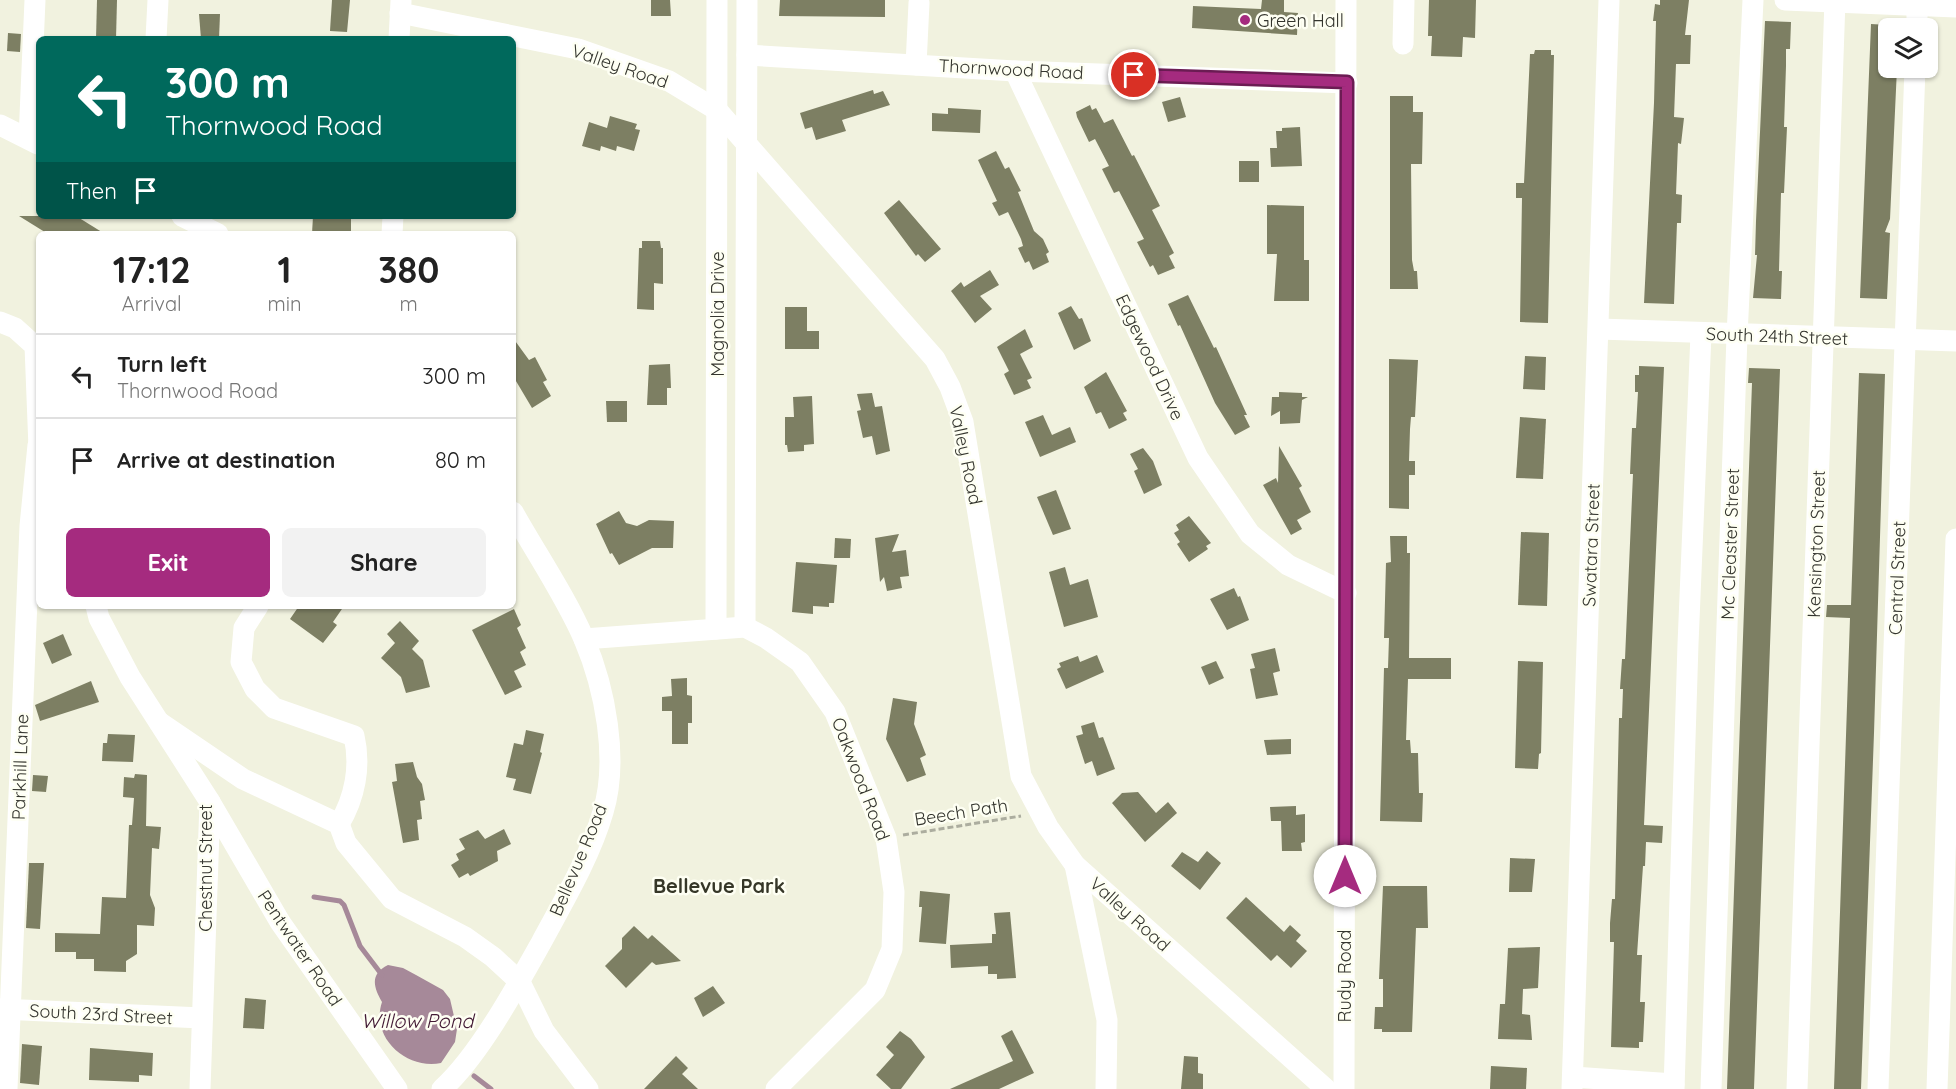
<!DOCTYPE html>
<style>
:root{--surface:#fff;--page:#f2f2f2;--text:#222;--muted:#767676;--line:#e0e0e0;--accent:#a52b7f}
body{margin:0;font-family:Quicksand,sans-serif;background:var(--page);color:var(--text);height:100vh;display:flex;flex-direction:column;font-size:22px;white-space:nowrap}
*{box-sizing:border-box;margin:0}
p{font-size:20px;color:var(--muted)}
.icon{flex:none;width:33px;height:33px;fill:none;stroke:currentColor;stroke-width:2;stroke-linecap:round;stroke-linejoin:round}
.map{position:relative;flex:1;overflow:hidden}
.drawer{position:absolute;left:36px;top:231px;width:480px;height:378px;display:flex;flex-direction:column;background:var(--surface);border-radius:9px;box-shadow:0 2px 4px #0004}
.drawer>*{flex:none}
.guide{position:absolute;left:36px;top:36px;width:480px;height:183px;border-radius:9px;box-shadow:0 2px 4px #0004;background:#00695c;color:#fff;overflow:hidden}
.buttons{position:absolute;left:1878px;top:18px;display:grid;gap:12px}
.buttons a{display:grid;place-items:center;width:60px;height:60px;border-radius:9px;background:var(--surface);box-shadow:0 2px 4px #0004;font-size:30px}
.pin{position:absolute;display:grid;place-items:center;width:51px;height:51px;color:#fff;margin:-26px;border:3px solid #fff;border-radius:50%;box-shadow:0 2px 6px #0007}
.me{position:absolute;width:66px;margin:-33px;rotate:0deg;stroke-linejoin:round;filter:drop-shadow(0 0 4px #0008)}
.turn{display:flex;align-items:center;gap:21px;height:126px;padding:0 30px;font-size:27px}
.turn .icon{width:78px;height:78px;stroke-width:2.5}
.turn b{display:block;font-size:42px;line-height:51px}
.then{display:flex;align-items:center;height:57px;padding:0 30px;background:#0003;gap:12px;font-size:22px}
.eta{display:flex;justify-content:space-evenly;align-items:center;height:102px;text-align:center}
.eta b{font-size:36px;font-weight:700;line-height:42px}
.cta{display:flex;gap:12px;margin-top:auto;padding:12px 30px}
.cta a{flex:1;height:69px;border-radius:9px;background:var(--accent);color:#fff;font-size:24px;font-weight:700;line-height:69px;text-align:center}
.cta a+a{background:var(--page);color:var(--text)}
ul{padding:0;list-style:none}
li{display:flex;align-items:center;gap:18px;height:84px;padding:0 30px;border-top:2px solid var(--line)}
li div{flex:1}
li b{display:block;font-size:22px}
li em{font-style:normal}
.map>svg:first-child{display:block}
</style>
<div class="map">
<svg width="1956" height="1089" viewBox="0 0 1956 1089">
<rect width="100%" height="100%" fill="#f1f2df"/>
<!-- water -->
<path fill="#a68999" d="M 388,965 L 403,968 L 416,975 L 443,990 L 450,999 L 457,1029 L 455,1042 L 441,1063 C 407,1070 370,1038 382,1002 C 373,986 370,974 388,965 Z"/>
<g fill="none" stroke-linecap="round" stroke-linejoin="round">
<!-- stream -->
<g stroke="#a68999" stroke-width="5">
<polyline points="314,897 340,901 344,905 360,946 382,975"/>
<polyline points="474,1076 491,1089"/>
</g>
</g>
<!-- building -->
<g fill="#7d7f63">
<polygon points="97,0 117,0 116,39 96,39"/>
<polygon points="332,0 350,0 347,32 330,31"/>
<polygon points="651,0 670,0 671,16 651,16"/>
<polygon points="780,0 885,0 885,17 779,16"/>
<polygon points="1262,0 1284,0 1284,12 1298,13 1297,35 1192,28 1193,6 1261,9"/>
<polygon points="1429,0 1476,0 1475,38 1463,37 1462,57 1431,56 1432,36 1428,36"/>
<polygon points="1660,0 1689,0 1685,35 1691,35 1690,64 1676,64 1674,117 1684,118 1681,144 1678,143 1676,194 1682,195 1681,223 1677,223 1674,304 1644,303 1654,103 1656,21 1653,21 1655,4 1660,5"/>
<polygon points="199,14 220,14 219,39 201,39"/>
<polygon points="1765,21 1791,22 1790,49 1786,49 1786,66 1784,127 1787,127 1784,193 1781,193 1779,271 1782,271 1781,299 1753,298 1757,255 1755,255 1756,221"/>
<polygon points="1871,24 1888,25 1888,68 1897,68 1890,219 1885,232 1890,233 1887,299 1860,298"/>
<polygon points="8,33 21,34 20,52 7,51"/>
<polygon points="1535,50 1551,50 1551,55 1554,55 1548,323 1520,322 1522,198 1516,198 1516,183 1524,183 1530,54 1534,54"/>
<polygon points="873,90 874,94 883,91 890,105 842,120 846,131 816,140 812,127 805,129 800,113"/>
<polygon points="1390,96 1413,96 1413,112 1423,112 1422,164 1411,164 1412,260 1414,271 1417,271 1418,289 1390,289"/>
<polygon points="1180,97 1186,117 1168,122 1162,102"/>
<polygon points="1090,105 1092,110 1096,108 1104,123 1113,119 1132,156 1134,155 1160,206 1152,210 1174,253 1169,256 1175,268 1158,275 1153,265 1150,267 1137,242 1144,239 1119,191 1114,193 1102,169 1109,166 1095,139 1089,142 1077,117 1076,112"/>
<polygon points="948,108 981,110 980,133 932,131 932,113 948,114"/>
<polygon points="610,116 637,124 635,129 640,130 634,151 617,146 616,151 601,146 600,151 582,146 589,122 607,128"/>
<polygon points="1300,127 1302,166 1271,167 1270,148 1277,148 1276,131 1282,131 1282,128"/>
<polygon points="996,151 1005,169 1009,167 1021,191 1018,192 1034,231 1043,239 1049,252 1046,254 1049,262 1033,270 1029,261 1025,263 1018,248 1023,246 1021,239 1008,212 999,216 992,203 997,201 978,160"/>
<rect x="1239" y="161" width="20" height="21"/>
<polygon points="899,200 941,249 925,262 918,254 916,256 884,213"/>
<polygon points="1267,205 1304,206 1304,260 1309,260 1309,301 1274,301 1277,254 1267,254"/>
<polygon points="19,216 76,216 105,234 48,234"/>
<polygon points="313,216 351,216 351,234 312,234"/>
<polygon points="642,241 660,241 661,248 663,248 663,284 654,283 654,310 637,309 639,248 642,248"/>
<polygon points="990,270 999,285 980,296 992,309 975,323 951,291 961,282 964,287"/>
<polygon points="1188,295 1214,348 1216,347 1247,415 1244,415 1250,427 1235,435 1215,403 1180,325 1178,326 1168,304"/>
<polygon points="1071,306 1079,319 1082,318 1091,341 1074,350 1058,313"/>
<polygon points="785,307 807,307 807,331 819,331 819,349 785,349"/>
<polygon points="1025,329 1033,347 1020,354 1032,378 1027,380 1031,388 1014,395 1004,374 1009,371 997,347"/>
<polygon points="513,338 529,360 535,357 547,380 543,382 551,396 532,408 513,376"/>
<polygon points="1525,356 1546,357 1545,390 1523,389"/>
<polygon points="1389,359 1418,360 1415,417 1411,417 1410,429 1409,461 1415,461 1415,475 1409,475 1409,509 1389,508"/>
<polygon points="670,364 671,388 667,388 667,405 647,405 649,365"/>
<polygon points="1639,366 1664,367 1644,825 1663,826 1662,843 1646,842 1645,866 1643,866 1637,955 1642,955 1640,1002 1645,1002 1643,1042 1639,1042 1639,1048 1611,1047 1614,942 1610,942 1610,923 1612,899 1615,899 1619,718 1622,718 1623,689 1620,689 1622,659 1625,659 1633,474 1630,474 1632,428 1636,428 1638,392 1635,392 1635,375 1639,375"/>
<polygon points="1749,368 1780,369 1754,1089 1727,1089 1752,383 1748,383"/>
<polygon points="1106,372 1127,411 1123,413 1127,420 1109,429 1101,412 1096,414 1084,387"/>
<polygon points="1859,373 1885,374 1874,733 1861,1089 1834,1089 1850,618 1826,617 1827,605 1851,605"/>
<polygon points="1279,392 1302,393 1302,397 1308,397 1302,400 1300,423 1280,424 1280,411 1271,416 1272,397 1279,397"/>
<polygon points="872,393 875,407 882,406 890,451 876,455 872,436 863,438 857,411 861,410 857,394"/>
<polygon points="812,396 814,444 804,445 804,451 788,452 787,445 785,445 785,417 794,417 793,397"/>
<polygon points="606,401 627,401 627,422 607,422"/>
<polygon points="1043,415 1052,435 1070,427 1076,442 1040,457 1025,422"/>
<polygon points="1520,417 1546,419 1543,479 1516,478"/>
<polygon points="1279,446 1302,486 1299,488 1311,512 1297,520 1302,529 1291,535 1263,485 1276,478 1278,483"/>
<polygon points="1143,448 1153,461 1162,485 1144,494 1134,471 1138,469 1130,454"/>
<polygon points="1056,490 1071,529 1053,535 1037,497"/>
<polygon points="619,511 626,523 637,526 649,520 674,521 673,548 652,548 619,565 612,553 610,554 596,524"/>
<polygon points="1189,516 1211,543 1206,546 1208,549 1189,562 1177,544 1180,542 1174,533 1179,530 1176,525"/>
<polygon points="1521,532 1549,533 1547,606 1518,605"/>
<polygon points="899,534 892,552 906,550 909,576 900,577 902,588 887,591 884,577 880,582 875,538"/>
<polygon points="1390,536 1407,536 1407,553 1410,553 1409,658 1451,658 1451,679 1408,679 1406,740 1410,740 1411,753 1418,753 1419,793 1423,793 1422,822 1380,821 1384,668 1388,668 1389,638 1384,638 1386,563 1391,562"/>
<polygon points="835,538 851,539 850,558 834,558"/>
<polygon points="796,562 837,565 834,603 829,603 829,607 813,606 813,614 792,612"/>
<polygon points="1065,567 1070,585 1088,579 1098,617 1064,627 1049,572"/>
<polygon points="1234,588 1238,597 1240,596 1249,620 1227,630 1210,599"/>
<polygon points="299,606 344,606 333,622 337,625 323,643 290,619"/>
<polygon points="514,609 521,625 517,628 526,648 520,652 526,665 514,671 522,687 505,695 472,630"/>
<polygon points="400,621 419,641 412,649 423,660 430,687 406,693 401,677 381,658 395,643 387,634"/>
<polygon points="63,634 72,655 52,664 43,643"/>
<polygon points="1275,648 1280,671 1273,673 1278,695 1256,699 1250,669 1255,668 1251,654"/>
<polygon points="1097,655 1104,672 1066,689 1057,669 1061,667 1059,663 1078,656 1080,662"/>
<polygon points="1216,661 1224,678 1209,685 1201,667"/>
<polygon points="1518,661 1543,662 1541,753 1539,754 1538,769 1515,768"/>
<polygon points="687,678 687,695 692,696 692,723 688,723 688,744 672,744 672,711 662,711 662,697 672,696 671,679"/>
<polygon points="91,681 99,702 40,721 35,705"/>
<polygon points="893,698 917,702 914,724 926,755 920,758 926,775 907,782 886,739"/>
<polygon points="1094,722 1099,738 1103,737 1115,769 1097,776 1092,761 1085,764 1076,736 1083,734 1081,726"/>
<polygon points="526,730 544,734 540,752 542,753 531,794 513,790 516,779 506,777 514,743 523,745"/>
<polygon points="108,734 135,735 133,762 102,761 103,743 107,743"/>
<polygon points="1291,739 1291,754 1267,755 1264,740"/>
<polygon points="413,762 417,777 422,784 425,800 420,801 422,819 417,820 419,840 403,843 392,782 397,781 395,764"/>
<polygon points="135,774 147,775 146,826 161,827 159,849 152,848 150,895 155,908 154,926 137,925 137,954 126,961 126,972 94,971 94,959 76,959 76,952 55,952 55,933 100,934 102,897 126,898 129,825 132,825 134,798 123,797 124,777 134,778"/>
<polygon points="33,775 48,776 46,792 32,791"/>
<polygon points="1138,792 1156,813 1168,802 1177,813 1145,842 1112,803 1122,793"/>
<polygon points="1296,806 1296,815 1305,814 1305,842 1301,843 1302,851 1282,851 1281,821 1271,821 1270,807"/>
<polygon points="504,829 511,844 497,851 498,861 470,876 468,873 459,878 451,865 459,860 456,854 465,849 459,839 478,830 485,839"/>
<polygon points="1207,851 1221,863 1200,890 1171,866 1182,852 1198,862"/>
<polygon points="1510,858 1535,859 1532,892 1509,892"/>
<polygon points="29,863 44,863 40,929 26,928"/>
<polygon points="1383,886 1427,886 1428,928 1416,928 1412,1032 1382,1032 1382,1029 1374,1029 1375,1007 1383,1007 1383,979 1379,979"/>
<polygon points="920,891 950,894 946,944 919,942 922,907 919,907"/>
<polygon points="1246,897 1284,932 1290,925 1301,935 1296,941 1307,951 1291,968 1277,955 1271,961 1226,918"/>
<polygon points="1010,912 1016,978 997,979 997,974 988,974 988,966 951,968 950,945 992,943 992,934 996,934 994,913"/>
<polygon points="634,926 648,939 652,935 681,961 656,965 652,962 626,988 605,966 622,949 622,938"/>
<polygon points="1540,947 1538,988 1523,989 1522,1014 1530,1015 1532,1040 1498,1039 1500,1004 1505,1004 1508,948"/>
<polygon points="713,986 725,1003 703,1017 694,998"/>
<polygon points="245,998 266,1000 264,1029 243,1028"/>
<polygon points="1012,1030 1034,1073 999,1089 950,1089 1013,1061 1001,1036"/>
<polygon points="900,1031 911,1039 925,1057 901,1089 891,1089 876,1075 894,1055 886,1047"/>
<polygon points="22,1044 42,1046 39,1085 20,1083"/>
<polygon points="90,1048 153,1053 152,1076 139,1075 139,1082 89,1080"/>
<polygon points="676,1056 688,1068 682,1074 698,1089 644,1089"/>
<polygon points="1184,1056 1198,1057 1198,1073 1203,1074 1203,1089 1181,1089"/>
<polygon points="1491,1066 1527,1068 1526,1089 1490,1089"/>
</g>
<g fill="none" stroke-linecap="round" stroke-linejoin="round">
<!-- path -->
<polyline stroke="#acad9f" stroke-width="3" stroke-dasharray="6 3" stroke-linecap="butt" points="903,835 1021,816"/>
<!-- minor -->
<g stroke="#fff" stroke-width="21">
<polyline points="1785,0 1956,7"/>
<polyline points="400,13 578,49 669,81 717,110 935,359 950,387 963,422 1021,776 1048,827 1075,865 1326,1089"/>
<polyline points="1917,28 1917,6"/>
<polyline points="156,39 158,0"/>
<polyline points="399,39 401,1"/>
<polyline points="1403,44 1404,0"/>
<polyline points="747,55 1015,71 1347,83"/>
<polyline points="916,65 919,3"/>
<polyline points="1015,71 1198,458 1250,534 1288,565 1346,593"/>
<polyline points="0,125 38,144"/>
<polyline points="29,139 35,0"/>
<polyline points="182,216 218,234"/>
<polyline points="392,234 393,216"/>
<polyline points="0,322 15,328 35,346 39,448"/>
<polyline points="1599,329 1956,341"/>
<polyline points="96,606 99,618 130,677 210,802 280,922 397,1089"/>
<path d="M 258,606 L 244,628 L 241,662 L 255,689 L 274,708 L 354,736 C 361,766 355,798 339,824"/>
<polyline points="745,627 747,0"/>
<polyline points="716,629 717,0"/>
<polyline points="584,639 745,627 766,638 800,662 835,712 886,838 894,892 892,949 875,990 776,1089"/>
<polyline points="159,722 243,779 339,824 346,843 392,899 465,937 493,957 520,982 544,1031 588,1089"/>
<polyline points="1075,865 1107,1020 1106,1089"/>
<polyline points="0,1009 202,1018"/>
<polyline points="1573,1077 1674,1084"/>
<polyline points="7,1089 30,526 38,445"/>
<polyline points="200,1089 210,802"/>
<path d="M 442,1089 C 478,1057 517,986 541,943 C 563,902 590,857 603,812 C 619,760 605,688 584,639 C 566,597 536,553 513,512"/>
<polyline points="1344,1089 1346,0"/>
<polyline points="1572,1089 1609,0"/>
<polyline points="1674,1089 1688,644 1701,334"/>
<polyline points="1711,1089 1737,336 1753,0"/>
<polyline points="1797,1089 1835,0"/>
<polyline points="1878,1089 1915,68"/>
<polyline points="1937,1089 1956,539"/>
</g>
</g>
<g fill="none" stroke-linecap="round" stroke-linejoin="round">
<!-- route casing -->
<g stroke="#6b1c53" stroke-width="15">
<polyline id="route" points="1134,75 1347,82 1345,876"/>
</g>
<!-- route -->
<use href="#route" stroke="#a52b7f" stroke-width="10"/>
</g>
<!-- markers -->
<circle fill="#a52b7f" stroke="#fefff3" stroke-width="2" cx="1245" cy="20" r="6"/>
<g text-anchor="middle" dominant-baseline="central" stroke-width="5" stroke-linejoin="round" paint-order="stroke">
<!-- poi labels -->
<g font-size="18" fill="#34352e" stroke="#fefff3" text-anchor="start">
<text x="1257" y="20">Green Hall</text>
</g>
<!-- street labels -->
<g font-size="18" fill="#34352e" stroke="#fefff3">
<text transform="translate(620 66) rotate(19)">Valley Road</text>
<text transform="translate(1011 69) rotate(3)">Thornwood Road</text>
<text transform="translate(717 314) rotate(-90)">Magnolia Drive</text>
<text transform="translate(1777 336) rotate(2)">South 24th Street</text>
<text transform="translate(1150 357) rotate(65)">Edgewood Drive</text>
<text transform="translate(966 455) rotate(78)">Valley Road</text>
<text transform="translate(1730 544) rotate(-88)">Mc Cleaster Street</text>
<text transform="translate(1816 544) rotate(-88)">Kensington Street</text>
<text transform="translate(1591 545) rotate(-88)">Swatara Street</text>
<text transform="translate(1897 578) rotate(-88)">Central Street</text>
<text transform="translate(20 767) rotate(-88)">Parkhill Lane</text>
<text transform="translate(861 779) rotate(69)">Oakwood Road</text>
<text transform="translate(961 812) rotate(-9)">Beech Path</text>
<text transform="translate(578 860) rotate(-67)">Bellevue Road</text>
<text transform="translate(205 868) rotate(-90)">Chestnut Street</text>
<text transform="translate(1130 914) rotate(42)">Valley Road</text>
<text transform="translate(300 948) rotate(56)">Pentwater Road</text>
<text transform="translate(1344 976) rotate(-90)">Rudy Road</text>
<text transform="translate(101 1014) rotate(3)">South 23rd Street</text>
</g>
<!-- neighbourhood labels -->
<g font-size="20" font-weight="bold" fill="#363728" stroke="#fefff3">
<text x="719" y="885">Bellevue Park</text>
</g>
<!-- water labels -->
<g font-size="20" font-style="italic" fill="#421a34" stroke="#fefff3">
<text x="417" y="1020">Willow Pond</text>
</g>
</g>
</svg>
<div class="buttons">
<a><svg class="icon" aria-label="layers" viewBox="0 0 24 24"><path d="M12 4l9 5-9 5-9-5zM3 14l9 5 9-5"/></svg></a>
</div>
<div class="pin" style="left:1134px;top:75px;background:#d93025"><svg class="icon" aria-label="arrive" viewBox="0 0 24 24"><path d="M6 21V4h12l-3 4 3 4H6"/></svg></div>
<svg class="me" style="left:1345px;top:876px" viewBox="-20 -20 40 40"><circle r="19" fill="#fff"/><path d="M0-13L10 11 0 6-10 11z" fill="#a52b7f"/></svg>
<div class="guide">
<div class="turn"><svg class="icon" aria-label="left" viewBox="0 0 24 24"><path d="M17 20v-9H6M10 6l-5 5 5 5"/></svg><div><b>300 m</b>Thornwood Road</div></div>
<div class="then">Then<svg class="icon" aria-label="arrive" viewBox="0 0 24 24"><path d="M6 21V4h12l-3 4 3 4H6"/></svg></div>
</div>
<section class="drawer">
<div class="eta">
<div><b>17:12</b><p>Arrival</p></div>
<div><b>1</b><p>min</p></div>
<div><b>380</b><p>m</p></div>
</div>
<ul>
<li><svg class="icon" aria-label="left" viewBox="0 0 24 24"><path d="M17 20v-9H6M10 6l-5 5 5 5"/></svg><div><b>Turn left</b><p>Thornwood Road</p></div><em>300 m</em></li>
<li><svg class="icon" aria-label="arrive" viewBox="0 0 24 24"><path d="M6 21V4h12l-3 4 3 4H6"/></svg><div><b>Arrive at destination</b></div><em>80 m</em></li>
</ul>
<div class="cta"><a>Exit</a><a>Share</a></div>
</section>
</div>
